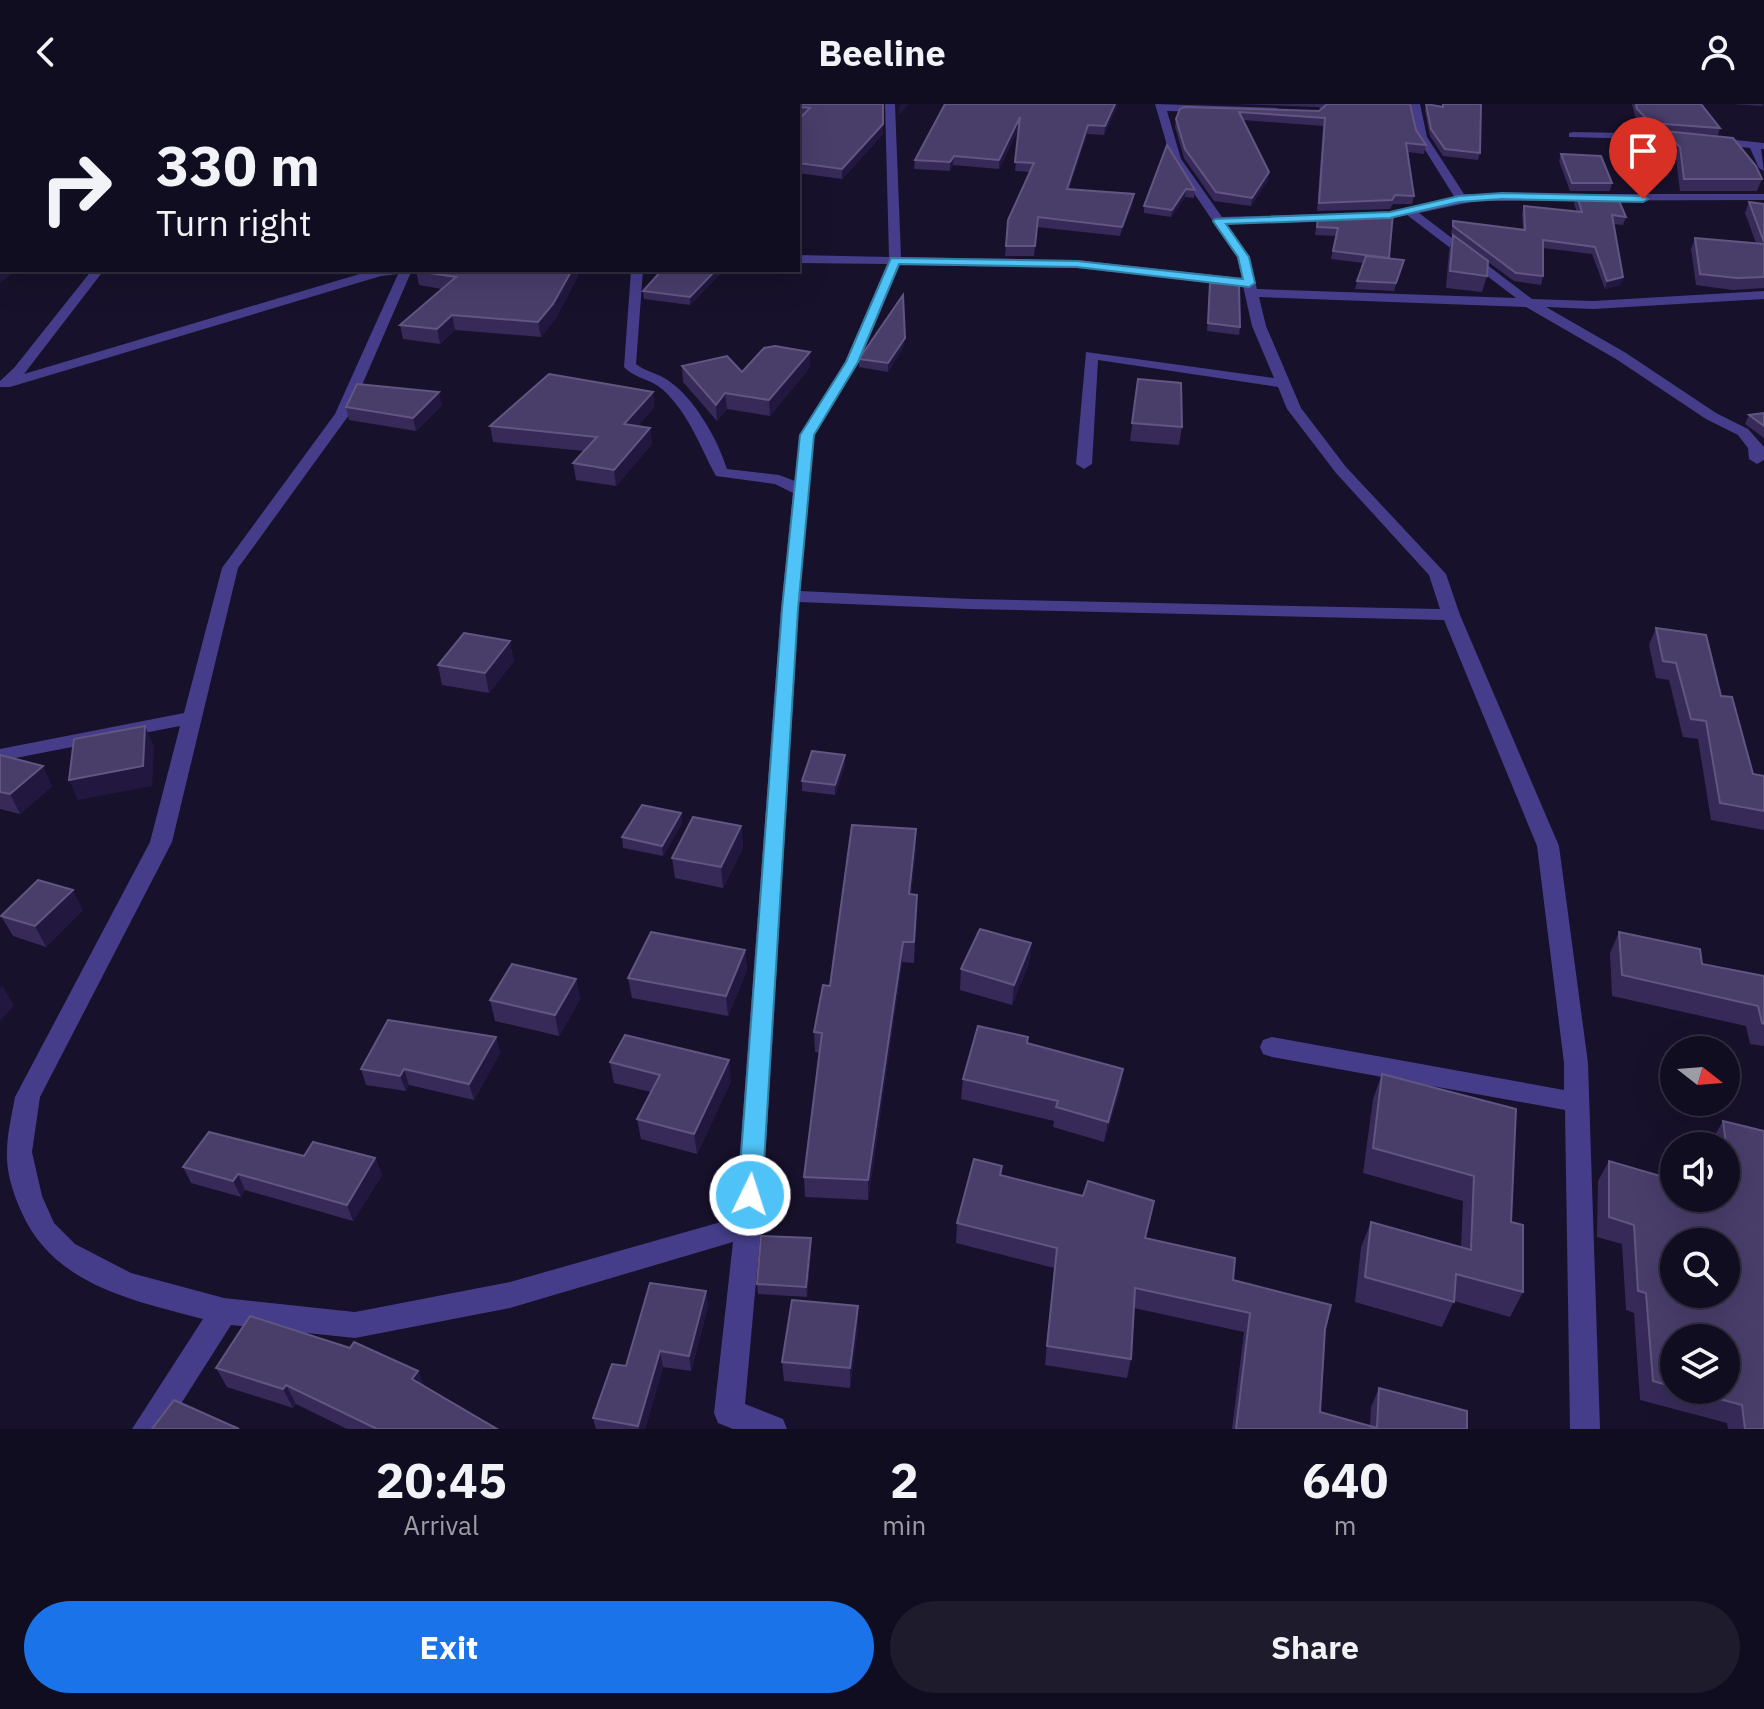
<!DOCTYPE html>
<style>
:root{--surface:#110d20;--page:#1e1b2d;--text:#f1f3f6;--muted:#9c9ca5;--line:#302d3e;--accent:#1a73e8}
body{margin:0;font-family:"IBM Plex Sans",sans-serif;background:var(--page);color:var(--text);height:100vh;display:flex;flex-direction:column;font-size:30px;white-space:nowrap}
*{box-sizing:border-box;margin:0}
p{font-size:26px;color:var(--muted)}
.icon{flex:none;width:44px;height:44px;fill:none;stroke:currentColor;stroke-width:2;stroke-linecap:round;stroke-linejoin:round}
.map{position:relative;height:1325px;overflow:hidden}
.panel{display:flex;flex-direction:column;background:var(--surface);flex:1}
.panel>*{flex:none}
.guide{position:absolute;left:0px;top:0px;width:800px;height:168px;box-shadow:0 8px 32px #0002,0 0 0 2px var(--line);background:#110d20;color:var(--text);overflow:hidden}
.needle{width:52px;rotate:107deg}
.buttons{position:absolute;left:1660px;top:932px;display:grid;gap:16px}
.buttons a{display:grid;place-items:center;width:80px;height:80px;border-radius:50%;background:var(--surface);box-shadow:0 8px 32px #0002,0 0 0 2px var(--line);font-size:40px}
.pin{position:absolute;display:grid;place-items:center;width:68px;height:68px;color:#fff;margin:-82px -34px;border-radius:50% 50% 50% 0;rotate:-45deg;box-shadow:0 0 8px #0007}
.pin .icon{rotate:45deg}
.me{position:absolute;width:88px;margin:-44px;rotate:4deg;stroke-linejoin:round;filter:drop-shadow(0 0 6px #0008)}
.turn{display:flex;align-items:center;gap:28px;height:168px;padding:0 24px;font-size:36px}
.turn .icon{width:104px;height:104px;stroke-width:2.5}
.turn b{display:block;font-size:56px;line-height:68px}
.eta{display:flex;justify-content:space-evenly;align-items:center;height:136px;text-align:center}
.eta b{font-size:48px;font-weight:800;line-height:56px}
.button{display:flex;gap:16px;margin-top:auto;padding:16px 24px}
.button a{flex:1;height:92px;border-radius:48px;background:var(--accent);color:#fff;font-size:32px;font-weight:800;line-height:92px;text-align:center}
.button a+a{background:var(--page);color:var(--text)}
header{display:flex;justify-content:space-between;align-items:center;height:104px;padding:0 24px;background:var(--surface);font-size:36px;font-weight:800}
.map>svg:first-child{display:block}
</style>
<header><svg class="icon" aria-label="back" viewBox="0 0 24 24"><path d="M15 5l-7 7 7 7"/></svg>Beeline<svg class="icon" aria-label="person" viewBox="0 0 24 24"><circle cx="12" cy="8" r="4"/><path d="M4 21q1-7 8-7t8 7"/></svg></header>
<div class="map">
<svg width="1764" height="1325" viewBox="0 0 1764 1325">
<rect width="100%" height="100%" fill="#17112b"/>
<g fill="none" stroke-linecap="round" stroke-linejoin="round">
<!-- minor -->
<g fill="#453d89" fill-rule="evenodd">
<polygon points="222,0 232,0 221,2"/>
<polygon points="549,0 559,0 548,2"/>
<path d="M 885,0 L 895,0 L 901,153 L 1077,156 L 1242,174 L 1237,153 L 1171,55 L 1155,0 L 1277,4 L 1282,7 L 1277,10 L 1167,7 L 1181,55 L 1222,113 L 1390,108 L 1455,94 L 1417,33 L 1410,0 L 1420,0 L 1427,33 L 1464,90 L 1764,90 L 1764,96 L 1476,97 L 1419,109 L 1532,195 L 1593,197 L 1764,187 L 1764,195 L 1593,205 L 1546,203 L 1626,249 L 1716,309 L 1748,325 L 1764,343 L 1764,356 L 1757,360 L 1749,355 L 1748,344 L 1738,331 L 1706,315 L 1616,255 L 1526,203 L 1259,193 L 1266,222 L 1301,304 L 1346,363 L 1446,470 L 1460,511 L 1559,742 L 1588,959 L 1600,1325 L 1570,1325 L 1565,1006 L 1272,953 L 1263,950 L 1260,943 L 1263,936 L 1272,933 L 1564,986 L 1564,959 L 1537,742 L 1444,516 L 970,505 L 799,498 L 761,1122 L 745,1300 L 783,1315 L 787,1325 L 733,1325 L 718,1319 L 714,1309 L 733,1138 L 510,1204 L 355,1234 L 231,1221 L 165,1325 L 132,1325 L 203,1215 C 132,1196 53,1181 21,1107 C 13,1089 6,1068 7,1048 C 7,1029 12,1011 15,993 L 150,738 L 180,622 L 0,657 L 0,645 L 184,609 L 222,464 L 335,310 L 398,170 L 381,172 L 10,283 L 0,283 L 0,277 L 14,264 L 92,166 L 104,166 L 24,270 L 373,166 L 412,166 L 349,311 L 238,464 L 172,738 L 40,993 L 32,1048 L 42,1092 L 54,1119 L 75,1140 L 131,1169 L 224,1194 L 355,1208 L 510,1178 L 735,1114 L 781,505 L 793,389 L 775,380 L 716,372 C 700,343 689,309 662,285 C 651,275 635,275 624,263 L 631,166 L 643,166 L 636,260 C 646,268 658,269 669,277 C 695,295 718,336 727,365 L 779,371 L 795,377 L 800,331 L 845,258 L 887,160 L 798,159 L 798,151 L 889,153 ZM 1407,111 L 1516,194 L 1257,185 L 1249,153 L 1226,120 L 1390,114 ZM 900,161 L 1077,164 L 1243,182 L 1252,222 L 1274,274 L 1086,248 L 1076,360 L 1084,365 L 1092,360 L 1098,256 L 1278,283 L 1287,305 L 1336,369 L 1429,471 L 1440,505 L 970,495 L 800,487 L 814,331 L 859,258 Z"/>
<polygon points="1573,28 1679,30 1764,39 1764,45 1761,45 1764,67 1759,64 1750,44 1679,36 1569,33 1569,29"/>
</g>
<!-- major -->
<polygon fill="#ce63fe" fill-rule="evenodd" points="141,0 163,0 140,2"/>
</g>
<!-- wall -->
<g fill="#372a59" fill-rule="evenodd">
<polygon points="883,0 883,30 842,75 798,69 798,16 801,12 798,12 798,2 781,2 781,1"/>
<polygon points="945,0 1118,0 1104,31 1087,30 1069,85 1133,99 1120,132 1037,123 1034,152 1005,152 1006,142 1030,68 1015,67 1019,24 999,65 953,61 950,67 914,65 915,56"/>
<polygon points="1237,0 1410,0 1416,26 1426,41 1424,50 1408,48 1414,92 1412,100 1393,100 1390,105 1317,107 1323,22 1243,16 1269,68 1268,76 1251,102 1214,97 1184,54 1175,23 1176,15 1180,5 1319,7 1322,5 1318,3"/>
<polygon points="1426,0 1442,2 1442,0 1481,0 1480,49 1478,56 1443,52 1430,32 1425,7"/>
<polygon points="1632,0 1701,0 1720,24 1718,31 1665,28 1762,75 1757,87 1680,87 1676,54 1661,38 1664,27 1649,26 1635,12"/>
<polygon points="1733,0 1763,0 1762,2"/>
<polygon points="1167,41 1195,86 1194,94 1185,93 1171,113 1144,109 1144,102"/>
<polygon points="1561,50 1612,79 1610,87 1570,87 1559,57"/>
<polygon points="1577,92 1626,113 1623,121 1614,120 1623,173 1620,181 1605,185 1592,150 1543,144 1543,172 1541,181 1514,177 1488,158 1487,172 1482,188 1446,184 1449,147 1453,131 1451,130 1453,117 1523,125 1522,110 1524,102 1577,108 1574,100"/>
<polygon points="1749,98 1764,100 1764,184 1733,186 1696,181 1691,145 1695,134 1756,139 1745,109"/>
<polygon points="1318,112 1389,154 1404,156 1394,187 1355,185 1363,159 1331,155 1336,132 1315,131"/>
<polygon points="418,166 581,166 556,214 541,233 455,226 440,240 403,235 400,221 442,185 419,181 416,167"/>
<polygon points="662,166 724,166 690,201 644,195 643,187"/>
<polygon points="1210,179 1240,223 1239,231 1207,227"/>
<polygon points="904,242 888,268 859,263 859,255"/>
<polygon points="682,262 742,268 810,263 770,312 727,305 717,317 683,278"/>
<polygon points="1138,275 1182,323 1179,341 1130,337"/>
<polygon points="653,288 654,303 638,322 650,324 652,340 616,382 576,376 573,359 584,347 493,338 490,322"/>
<polygon points="442,301 416,327 349,316 346,303"/>
<polygon points="1764,309 1764,334 1745,320 1749,311"/>
<polygon points="1656,524 1721,592 1753,670 1764,672 1764,726 1711,716 1698,635 1683,633 1669,576 1656,574 1649,541"/>
<polygon points="514,557 489,589 442,581 438,561"/>
<polygon points="0,651 52,682 20,710 0,705"/>
<polygon points="845,661 835,691 802,687 802,677"/>
<polygon points="681,709 682,719 663,752 623,744 622,733"/>
<polygon points="741,722 743,743 723,784 675,774 672,754"/>
<polygon points="916,725 916,745 911,790 917,791 914,859 902,858 868,1096 805,1093 804,1073 820,949 815,948 814,928 830,882"/>
<polygon points="83,806 46,843 13,832 1,812"/>
<polygon points="1619,828 1702,860 1764,872 1764,942 1750,940 1746,922 1612,892 1610,849"/>
<polygon points="1031,839 1029,859 1012,901 960,886 961,865"/>
<polygon points="745,846 747,866 728,912 632,894 628,874"/>
<polygon points="576,875 580,895 559,932 495,917 490,896"/>
<polygon points="496,933 500,949 474,996 409,981 406,987 366,981 361,965"/>
<polygon points="1028,933 1027,939 1123,965 1120,985 1104,1038 1053,1023 1054,1017 961,995 963,975"/>
<polygon points="610,958 731,977 697,1050 641,1035 637,1015 651,988 614,979"/>
<polygon points="1382,970 1516,1005 1511,1118 1523,1188 1510,1213 1454,1197 1442,1223 1355,1198 1361,1143 1371,1118 1461,1143 1463,1097 1363,1069 1373,995"/>
<path d="M 1723,1017 L 1764,1325 L 1728,1325 L 1727,1319 L 1640,1296 L 1634,1209 L 1626,1206 L 1622,1140 L 1597,1133 L 1598,1077 L 1609,1057 L 1726,1094 L 1726,1042 L 1712,1042 L 1711,1038 ZM 1674,1234 L 1726,1286 L 1674,1286 Z"/>
<polygon points="304,1052 375,1054 382,1071 353,1117 245,1086 241,1093 191,1079 183,1063"/>
<polygon points="1001,1071 1146,1134 1233,1176 1325,1225 1320,1308 1370,1322 1371,1303 1379,1284 1467,1325 1232,1325 1244,1228 1134,1204 1131,1255 1127,1274 1045,1261 1054,1164 956,1139 957,1119"/>
<polygon points="811,1134 811,1144 807,1193 758,1190 757,1180"/>
<polygon points="706,1187 708,1202 691,1267 663,1263 645,1325 596,1325 593,1314 626,1262"/>
<polygon points="858,1222 850,1284 784,1277 782,1258"/>
<polygon points="216,1264 418,1267 424,1282 497,1325 347,1325 296,1300 293,1304 227,1283"/>
</g>
<!-- shaded-wall -->
<g fill="#22183f">
<polygon points="85,0 97,0 95,2 83,2"/>
<polygon points="901,0 909,0 898,12 899,3"/>
<polygon points="1115,0 1118,0 1104,31 1105,22"/>
<polygon points="1020,13 1020,22 999,65 999,56"/>
<polygon points="883,20 883,30 842,75 842,65"/>
<polygon points="1088,21 1087,30 1066,94 1067,85"/>
<polygon points="954,52 953,61 950,67 950,58"/>
<polygon points="1269,68 1268,76 1251,102 1252,94"/>
<polygon points="2,75 2,88 0,90 0,77"/>
<polygon points="1186,85 1185,93 1171,113 1172,106"/>
<polygon points="1134,90 1133,99 1120,132 1122,123"/>
<polygon points="2,163 2,166 17,166 0,179 0,165"/>
<polygon points="572,166 581,166 556,214 541,233 538,218"/>
<polygon points="716,166 724,166 690,201 690,193"/>
<polygon points="1623,173 1620,181 1605,185 1607,177"/>
<polygon points="452,211 455,226 440,240 437,225"/>
<polygon points="905,234 904,242 888,268 888,259"/>
<polygon points="810,248 810,263 770,312 769,296"/>
<polygon points="439,288 442,301 416,327 413,314"/>
<polygon points="653,288 654,303 626,336 624,320"/>
<polygon points="725,289 727,305 717,317 716,301"/>
<polygon points="650,324 652,340 616,382 614,366"/>
<polygon points="510,537 514,557 489,589 485,569"/>
<polygon points="145,622 154,642 152,682 78,696 69,676"/>
<polygon points="845,651 845,661 835,691 835,681"/>
<polygon points="43,662 52,682 20,710 10,690"/>
<polygon points="681,709 682,719 663,752 662,742"/>
<polygon points="741,722 743,743 723,784 721,763"/>
<polygon points="916,725 916,745 909,811 909,790"/>
<polygon points="73,786 83,806 46,843 35,822"/>
<polygon points="903,838 902,858 868,1096 868,1076"/>
<polygon points="1031,839 1029,859 1012,901 1014,881"/>
<polygon points="745,846 747,866 728,912 726,892"/>
<polygon points="576,875 580,895 559,932 555,911"/>
<polygon points="2,881 14,902 0,917 0,884"/>
<polygon points="496,933 500,949 474,996 469,980"/>
<polygon points="729,956 731,977 697,1050 694,1030"/>
<polygon points="404,965 409,981 406,987 400,972"/>
<polygon points="1123,965 1120,985 1104,1038 1108,1018"/>
<polygon points="375,1054 382,1071 353,1117 347,1101"/>
<polygon points="238,1070 245,1086 241,1093 233,1077"/>
<polygon points="811,1134 811,1144 807,1193 806,1183"/>
<polygon points="706,1187 708,1202 691,1267 689,1252"/>
<polygon points="858,1202 858,1222 850,1284 850,1264"/>
<polygon points="660,1247 663,1263 645,1325 639,1325 638,1322"/>
<polygon points="418,1267 426,1286 412,1275"/>
<polygon points="286,1281 296,1300 293,1304 283,1285"/>
</g>
<!-- building -->
<g fill="#493d6a" stroke="#615682" stroke-width="2" fill-rule="evenodd">
<polygon points="1,0 85,0 83,2 2,2 2,75 0,77"/>
<polygon points="462,0 537,0 536,2 460,2"/>
<polygon points="782,0 883,0 883,20 842,65 798,59 798,16 810,4 781,1"/>
<polygon points="945,0 1115,0 1105,22 1088,21 1067,85 1134,90 1122,123 1038,113 1035,142 1006,142 1008,116 1034,59 1015,58 1020,13 999,56 954,52 950,58 915,56"/>
<polygon points="1327,0 1410,0 1416,26 1426,41 1406,39 1414,92 1395,91 1392,96 1319,99 1325,14 1239,8 1269,68 1252,94 1216,88 1185,45 1176,15 1180,5 1184,3 1319,7"/>
<polygon points="1426,0 1443,3 1443,0 1481,0 1480,49 1445,45 1431,25"/>
<polygon points="1636,0 1701,0 1720,24 1651,19 1637,5"/>
<polygon points="1664,27 1733,34 1756,62 1762,75 1684,75 1680,43"/>
<polygon points="1167,41 1195,86 1186,85 1172,106 1144,102"/>
<polygon points="1561,50 1601,52 1612,79 1572,79"/>
<polygon points="1577,92 1617,92 1626,113 1612,111 1623,173 1607,177 1595,143 1543,136 1543,172 1516,169 1453,122 1453,117 1525,126 1524,102 1582,108"/>
<polygon points="1749,98 1764,100 1764,138"/>
<polygon points="2,109 2,163 0,165 0,110"/>
<polygon points="1393,109 1389,154 1333,147 1338,124 1317,123 1318,112"/>
<polygon points="1453,131 1488,157 1487,172 1450,167"/>
<polygon points="1695,134 1764,140 1764,173 1737,174 1700,170"/>
<polygon points="1366,152 1404,156 1396,179 1357,177"/>
<polygon points="418,166 572,166 553,200 538,218 452,211 437,225 400,221 456,173 416,167"/>
<polygon points="662,166 716,166 690,193 643,187"/>
<polygon points="1210,179 1239,181 1240,223 1208,219"/>
<polygon points="903,191 905,234 888,259 859,255"/>
<polygon points="775,242 810,248 769,296 725,289 716,301 682,262 727,252 742,268 764,244"/>
<polygon points="549,270 653,288 624,320 650,324 614,366 573,359 597,333 490,322"/>
<polygon points="1138,275 1181,279 1182,323 1132,319"/>
<polygon points="357,280 439,288 413,314 346,303"/>
<polygon points="1764,309 1764,322 1749,311"/>
<polygon points="1656,524 1706,531 1721,592 1732,593 1753,670 1764,672 1764,707 1720,699 1706,617 1691,615 1676,559 1663,557"/>
<polygon points="464,529 510,537 485,569 438,561"/>
<polygon points="145,622 143,662 69,676 74,635"/>
<polygon points="812,647 845,651 835,681 802,677"/>
<polygon points="0,651 43,662 10,690 0,688"/>
<polygon points="642,701 681,709 662,742 622,733"/>
<polygon points="693,713 741,722 721,763 672,754"/>
<polygon points="852,721 916,725 909,790 917,791 914,838 903,838 868,1076 804,1073 822,929 814,928 823,881 830,882"/>
<polygon points="38,776 73,786 35,822 1,812"/>
<polygon points="980,825 1031,839 1014,881 961,865"/>
<polygon points="651,828 745,846 726,892 628,874"/>
<polygon points="1619,828 1700,845 1702,860 1764,872 1764,920 1762,919 1758,902 1622,871"/>
<polygon points="512,860 576,875 555,911 490,896"/>
<polygon points="388,916 496,933 469,980 404,965 400,972 361,965"/>
<polygon points="978,922 1028,933 1027,939 1123,965 1108,1018 1056,1003 1058,997 963,975"/>
<polygon points="625,931 729,956 694,1030 637,1015 660,971 610,958"/>
<polygon points="1382,970 1516,1005 1511,1118 1523,1121 1523,1188 1456,1170 1454,1198 1365,1173 1371,1118 1471,1146 1474,1072 1373,1044"/>
<path d="M 1723,1017 L 1764,1027 L 1764,1325 L 1745,1325 L 1742,1301 L 1686,1286 L 1726,1286 L 1726,1234 L 1674,1234 L 1674,1283 L 1653,1277 L 1646,1189 L 1638,1187 L 1634,1121 L 1609,1113 L 1609,1057 L 1674,1076 L 1674,1094 L 1726,1094 L 1726,1090 L 1733,1092 ZM 1674,1138 L 1726,1138 L 1726,1190 L 1674,1190 Z"/>
<polygon points="209,1028 304,1052 313,1038 375,1054 347,1101 238,1070 233,1077 183,1063"/>
<polygon points="974,1055 1002,1062 1000,1071 1083,1092 1088,1077 1154,1097 1145,1134 1235,1154 1233,1176 1331,1201 1325,1225 1320,1308 1377,1324 1379,1284 1467,1307 1467,1325 1236,1325 1250,1209 1135,1184 1131,1255 1047,1242 1057,1144 957,1119"/>
<polygon points="761,1132 811,1134 806,1183 757,1180"/>
<polygon points="650,1179 706,1187 689,1252 660,1247 638,1322 593,1314 612,1260 626,1262"/>
<polygon points="792,1196 858,1202 850,1264 782,1258"/>
<polygon points="250,1212 350,1244 354,1238 418,1267 412,1275 497,1325 377,1325 286,1281 283,1285 216,1264"/>
<polygon points="174,1296 239,1325 152,1325"/>
</g>
<!-- route -->
<polygon fill="#4fc3f7" stroke="#337fa1" stroke-width="2" points="1502,89 1643,92 1648,95 1643,98 1502,95 1459,98 1390,114 1226,120 1249,153 1255,179 1249,183 1077,163 899,160 858,258 814,331 798,505 762,1091 758,1099 750,1102 741,1099 738,1091 782,505 800,331 846,258 891,154 1077,157 1243,175 1238,153 1213,117 1215,115 1390,108 1459,92"/>
</svg>
<div class="buttons">
<a><svg class="needle" viewBox="-14 -14 28 28"><path d="M0-13l5 13h-10z" fill="#e53935"/><path d="M0 13l5-13h-10z" fill="#9c9ca5"/></svg></a>
<a><svg class="icon" aria-label="sound" viewBox="0 0 24 24"><path d="M4 9h4l5-4v14l-5-4H4zM17 9q2 3 0 6"/></svg></a>
<a><svg class="icon" aria-label="search" viewBox="0 0 24 24"><circle cx="10" cy="10" r="6"/><path d="M15 15l6 6"/></svg></a>
<a><svg class="icon" aria-label="layers" viewBox="0 0 24 24"><path d="M12 4l9 5-9 5-9-5zM3 14l9 5 9-5"/></svg></a>
</div>
<div class="pin" style="left:1643px;top:95px;background:#d93025"><svg class="icon" aria-label="arrive" viewBox="0 0 24 24"><path d="M6 21V4h12l-3 4 3 4H6"/></svg></div>
<svg class="me" style="left:750px;top:1091px" viewBox="-20 -20 40 40"><circle r="17" fill="#4fc3f7" stroke="#fff" stroke-width="3"/><path d="M0-11L8 9 0 5-8 9z" fill="#fff"/></svg>
<div class="guide">
<div class="turn"><svg class="icon" aria-label="right" viewBox="0 0 24 24"><path d="M7 20v-9h11M14 6l5 5-5 5"/></svg><div><b>330 m</b>Turn right</div></div>
</div>
</div>
<section class="panel">
<div class="eta">
<div><b>20:45</b><p>Arrival</p></div>
<div><b>2</b><p>min</p></div>
<div><b>640</b><p>m</p></div>
</div>
<div class="button"><a>Exit</a><a>Share</a></div>
</section>
